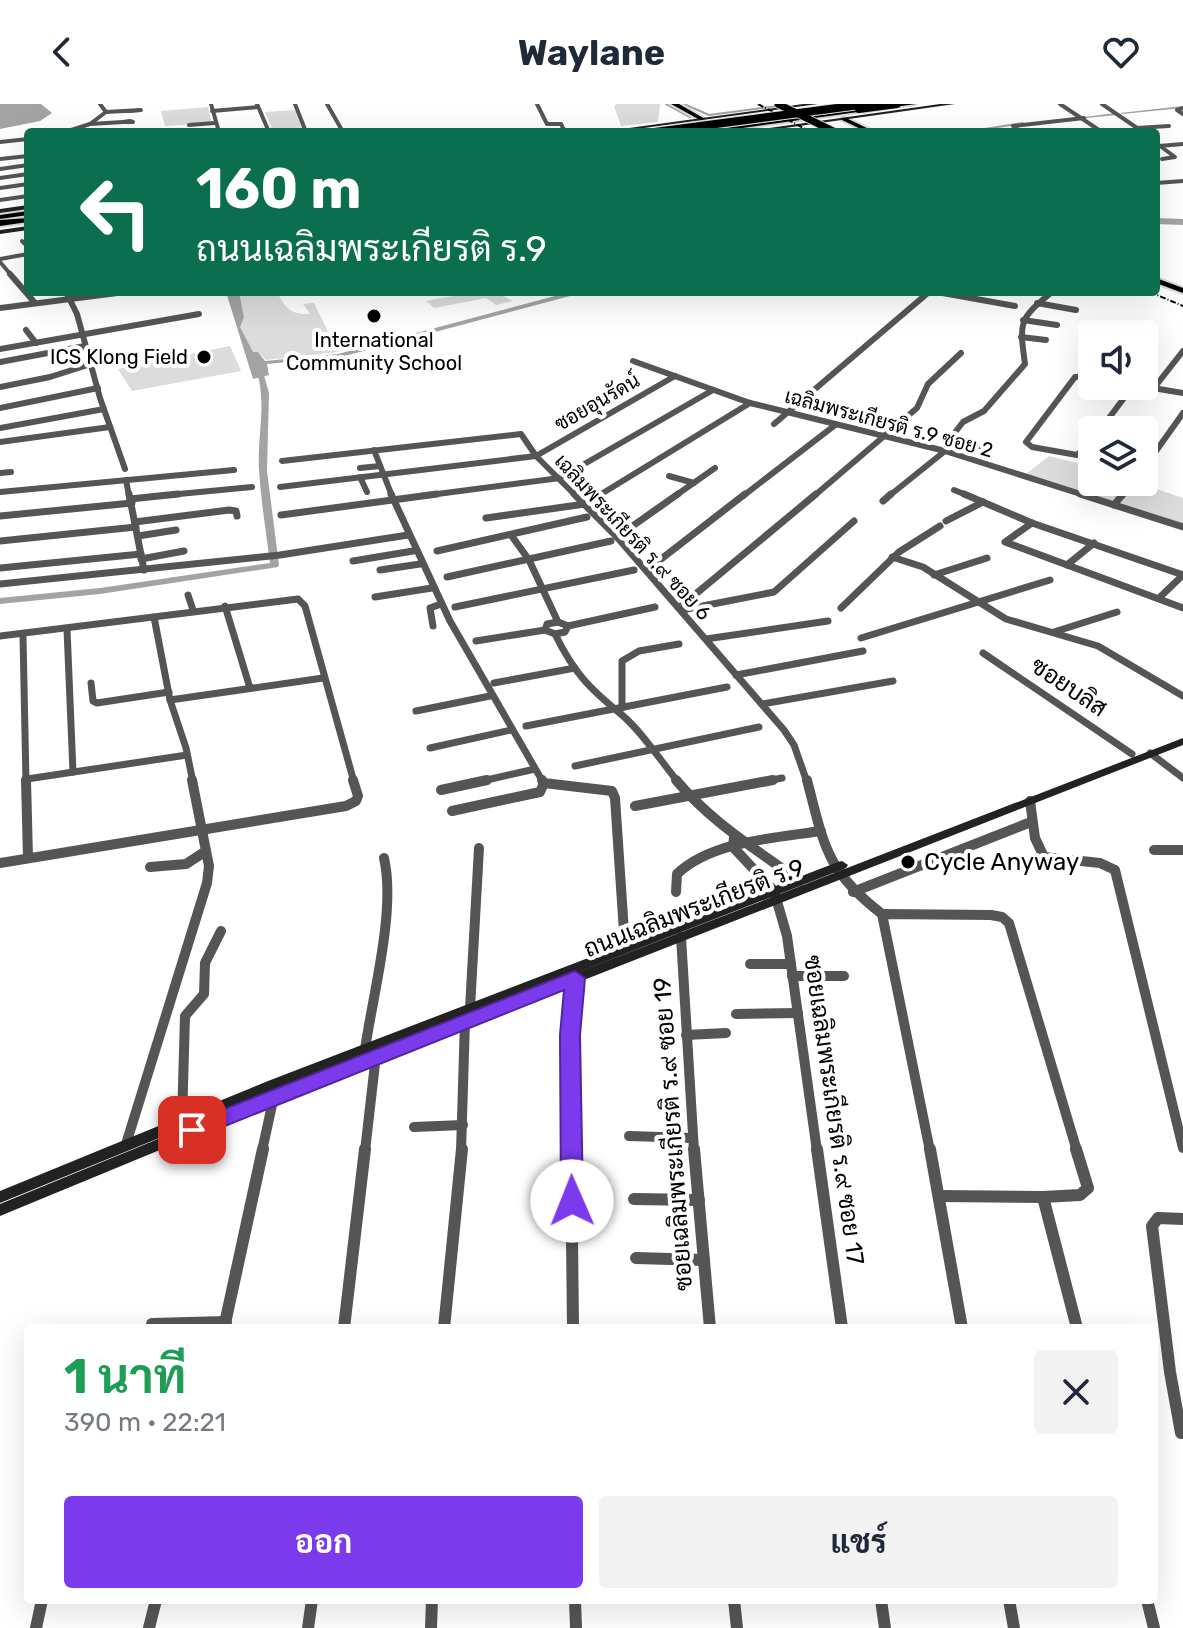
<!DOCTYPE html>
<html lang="th">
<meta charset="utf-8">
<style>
:root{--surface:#fff;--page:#f2f2f3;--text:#1f2937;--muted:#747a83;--accent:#7c3aed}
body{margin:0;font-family:Rubik,Sarabun,sans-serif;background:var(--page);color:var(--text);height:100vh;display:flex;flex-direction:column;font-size:30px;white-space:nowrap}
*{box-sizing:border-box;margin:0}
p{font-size:26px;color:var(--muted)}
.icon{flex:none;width:44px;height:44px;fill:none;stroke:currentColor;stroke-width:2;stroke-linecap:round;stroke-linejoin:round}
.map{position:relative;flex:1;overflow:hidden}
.panel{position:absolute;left:24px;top:1220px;width:1134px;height:280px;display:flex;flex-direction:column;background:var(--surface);border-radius:8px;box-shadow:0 8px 32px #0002}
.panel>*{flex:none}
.top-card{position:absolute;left:24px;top:24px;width:1136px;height:168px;border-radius:8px;box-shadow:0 8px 32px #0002;background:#0b6e4f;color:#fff;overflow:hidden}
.controls{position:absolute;left:1078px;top:216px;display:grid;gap:16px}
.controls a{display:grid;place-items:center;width:80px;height:80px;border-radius:8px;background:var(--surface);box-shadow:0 8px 32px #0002;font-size:40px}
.pin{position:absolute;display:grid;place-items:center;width:68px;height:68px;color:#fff;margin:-34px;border-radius:16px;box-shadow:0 4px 12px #0006}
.me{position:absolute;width:88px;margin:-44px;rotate:359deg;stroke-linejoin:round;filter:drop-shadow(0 0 6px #0008)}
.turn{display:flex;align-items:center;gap:28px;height:168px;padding:0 40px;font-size:36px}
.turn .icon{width:104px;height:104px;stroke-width:2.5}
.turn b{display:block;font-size:56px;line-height:68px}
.round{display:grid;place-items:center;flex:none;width:84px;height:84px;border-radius:8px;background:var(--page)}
.head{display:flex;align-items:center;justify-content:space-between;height:136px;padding:0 40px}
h1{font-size:48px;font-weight:700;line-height:60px;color:#1e9e55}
.primary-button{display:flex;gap:16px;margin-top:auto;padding:16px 40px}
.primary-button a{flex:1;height:92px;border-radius:8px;background:var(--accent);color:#fff;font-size:32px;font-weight:700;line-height:92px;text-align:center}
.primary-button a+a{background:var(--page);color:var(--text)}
header{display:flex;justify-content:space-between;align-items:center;height:104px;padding:0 40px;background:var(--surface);font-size:36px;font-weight:700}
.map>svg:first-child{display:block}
</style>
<header><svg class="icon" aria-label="back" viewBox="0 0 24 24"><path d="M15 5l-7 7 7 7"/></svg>Waylane<svg class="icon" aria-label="heart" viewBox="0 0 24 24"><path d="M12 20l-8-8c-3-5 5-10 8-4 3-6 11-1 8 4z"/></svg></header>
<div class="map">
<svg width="1183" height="1524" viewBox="0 0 1183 1524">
<rect width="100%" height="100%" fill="#fff"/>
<!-- green -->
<g fill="#dcdcdc">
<polygon points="617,0 660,0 658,18 621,22 614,2"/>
<polygon points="208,3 212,19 165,22 161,7"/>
<polygon points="295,6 303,26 273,28 265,8"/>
<path d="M 239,188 L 277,188 C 285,204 291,211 310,210 L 303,200 L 314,199 L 338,248 L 266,256 L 258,248 L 253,249 L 239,222 L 244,213 Z"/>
<polygon points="474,188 504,188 500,190 513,197 496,201 486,194 434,204 426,197"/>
<polygon points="230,242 241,267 132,287 118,265"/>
<polygon points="1049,352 1092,363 1092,378 1136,378 1183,394 1183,421 1026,370"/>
</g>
<!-- water -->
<g fill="#a3a3a3">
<polygon points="0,0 41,0 52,9 40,17 0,25"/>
<polygon points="226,188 239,188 244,213 240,223 253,248 258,248 265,257 338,250 570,188 585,188 341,253 267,260 269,271 253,275"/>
</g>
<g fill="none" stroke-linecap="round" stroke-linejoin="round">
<!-- stream -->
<g stroke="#a3a3a3" stroke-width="2">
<polyline points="666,0 690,13"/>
<polyline points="684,0 709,11 778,2"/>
</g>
<!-- canal -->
<g fill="#a3a3a3" fill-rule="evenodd">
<polygon points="1183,2 1183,4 1122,10 1120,9"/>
<polygon points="1115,9 1117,11 1086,14 1084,13"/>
<polygon points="1023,18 1025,20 971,28 959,28"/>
<path d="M 258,259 L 261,261 L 269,289 L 267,367 L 279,461 L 278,463 L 100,490 L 0,500 L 0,494 L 100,484 L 270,459 C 266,428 261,397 259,366 C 257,327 268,300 255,261 Z"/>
</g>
<!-- river -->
<polygon fill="#a3a3a3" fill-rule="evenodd" points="1156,114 1183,115 1183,121 1156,120"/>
<!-- primary casing -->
<g stroke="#dbdbdb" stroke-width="4">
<g id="primary">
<polygon points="671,0 679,0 705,15 700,16"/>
<polygon points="842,14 846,14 875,28 867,28 842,16"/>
<polygon points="1156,174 1183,184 1183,189 1156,179"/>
</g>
</g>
<!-- trunk casing -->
<g stroke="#dbdbdb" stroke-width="4">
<g id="trunk">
<polygon points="899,0 916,0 714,28 697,28"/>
<polygon points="28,107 28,111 0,115 0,111"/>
</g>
</g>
<!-- motorway casing -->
<g stroke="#dbdbdb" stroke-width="4">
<polygon id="motorway" points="28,114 28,118 0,122 0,116"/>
</g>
<!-- minor-far4 -->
<g stroke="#555" stroke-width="4">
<polyline points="211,0 219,28"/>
<polyline points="257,0 269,28"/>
<polyline points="295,0 306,28"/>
<polyline points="327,0 343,28"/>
<polyline points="537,0 547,20 561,20 565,28"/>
<polyline points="1060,0 1102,28"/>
<polyline points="1102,0 1143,28"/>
<polyline points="1183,4 1177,6 1183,10"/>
<polyline points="212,7 258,3"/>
<polyline points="106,8 141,6 131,7"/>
<polygon points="130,17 133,18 123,18"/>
<polyline points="90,20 123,18"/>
<polyline points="189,21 215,19"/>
<polyline points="1137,24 1169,22"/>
<polyline points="65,28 90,20 106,8 100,0"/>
<polyline points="1021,28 1013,22 1084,14"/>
<polyline points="0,38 28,35"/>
<polyline points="1156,39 1175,53 1162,55"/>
<polyline points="1159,42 1183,40"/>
<polyline points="0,55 28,52"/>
<polyline points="0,65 28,61"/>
<polyline points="0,74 28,70"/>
<polyline points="1156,79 1183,77"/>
<polyline points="0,84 28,80"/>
<polyline points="0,96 28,92"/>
<polyline points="22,137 28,143"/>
<polyline points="0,155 28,150"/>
<polyline points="0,158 12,172"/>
</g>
<!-- minor-far3 -->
<g stroke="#555" stroke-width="6">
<polyline points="10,170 35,199"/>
<polyline points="66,188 77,210 100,294 125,365"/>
<polyline points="937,188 1015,202"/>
<polyline points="1037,199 1076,206"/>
<polyline points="0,204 125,188"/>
<polyline points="1023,216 1057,221"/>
<polyline points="26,226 36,239"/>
<polyline points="1021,233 1046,236"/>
<polyline points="0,245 199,210"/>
<polyline points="633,257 750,299 945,347 1087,392"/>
<polyline points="0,258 85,242"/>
<polyline points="1092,272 1075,273 1026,338 1032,343 1077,351 1092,337"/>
<polyline points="1141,282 1183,289"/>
<polyline points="0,283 50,273 91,260"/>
<polyline points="1154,284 1183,247"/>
<polyline points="0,304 98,284"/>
<polyline points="774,320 929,188"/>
<polyline points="0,324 104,305"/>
<polyline points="1100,326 1133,282"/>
<polyline points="0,338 110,323"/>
<path d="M 983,343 L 961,337 L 953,331 L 963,318 L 984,307 L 1025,260 C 1019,217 1019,215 1052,188"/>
<polyline points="374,346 392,392"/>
<polyline points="282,357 521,330 536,352 576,392"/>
<polyline points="360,364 380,362"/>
<polyline points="1144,364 1183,309"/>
<polyline points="0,369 11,368"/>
<polyline points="669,372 694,379"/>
<polyline points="360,373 367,388"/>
<polyline points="126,376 129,392"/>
<polyline points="280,383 536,352 675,272"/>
<polyline points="954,386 969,392"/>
<polyline points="0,388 234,366"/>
<polyline points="158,392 252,383"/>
<polyline points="422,392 560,374 713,286"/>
<polyline points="598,392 750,299"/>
<polyline points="675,392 715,364"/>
<polyline points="743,392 835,321"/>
<polyline points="814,392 917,304 928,280 961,249"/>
<polyline points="889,392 945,347"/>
<polyline points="1122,392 1134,378"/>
</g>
<!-- minor-far2 -->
<g stroke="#555" stroke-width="7">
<polyline points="129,390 144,466"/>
<polyline points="391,390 450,517 543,678"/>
<polyline points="574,390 617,433 784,626 794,641 807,678"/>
<polyline points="964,390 1032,419 1183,471"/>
<polyline points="1080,390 1183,423"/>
<polyline points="130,395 178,390"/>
<polyline points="883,397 891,390"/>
<polyline points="1114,401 1123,390"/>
<polyline points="281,411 437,390"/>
<polyline points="0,412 132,399"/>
<polyline points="486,414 585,400 601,390"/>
<polyline points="946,417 983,398"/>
<polyline points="135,418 229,406 236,407 237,412"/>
<polyline points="1032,419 1005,438 1183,504"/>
<polyline points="511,431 529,456 558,518"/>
<polyline points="138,432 176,426"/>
<polyline points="617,433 678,390"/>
<polyline points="0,437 136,423"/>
<polyline points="437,447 587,413"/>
<polyline points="892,453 923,463 1006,515 1098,542 1183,592"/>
<polyline points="141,455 184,447"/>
<polyline points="353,457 413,447"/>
<polyline points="1067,461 1094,439"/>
<polyline points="0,464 141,450"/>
<polyline points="380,466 420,460"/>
<polyline points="647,466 745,390"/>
<polyline points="934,471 987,454"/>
<polyline points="447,473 611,437"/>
<polyline points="0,480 280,451 408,431"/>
<polyline points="188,491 193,506"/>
<polyline points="375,493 432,484"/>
<polyline points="1159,494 1183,471"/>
<polyline points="225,502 250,584"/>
<polyline points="455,503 634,466"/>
<polyline points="680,503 816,390"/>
<polyline points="841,504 899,448 940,422"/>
<polyline points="682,506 774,488 854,417"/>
<polyline points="154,513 170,596 186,644 193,678"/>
<polygon points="558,518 568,522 565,528 555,530 545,526 547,520"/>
<polyline points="433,522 430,504 441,500"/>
<polyline points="568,522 655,503"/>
<polyline points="67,525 73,668"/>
<polyline points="1054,528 1117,508"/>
<path d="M 555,530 C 574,569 589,584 622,611 C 643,629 660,656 678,678"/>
<polyline points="0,532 298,495 305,502 354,678"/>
<polyline points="23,532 26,678"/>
<polyline points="861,534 1050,476"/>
<polyline points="706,535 828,517"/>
<polyline points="476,537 545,526"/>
<polyline points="983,549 1132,650"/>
<polyline points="736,571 863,547"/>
<polyline points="91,579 93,597 97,599 169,588"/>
<polyline points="494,579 575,564"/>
<polyline points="170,596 323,574"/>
<polyline points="762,600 893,577"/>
<polyline points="622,604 622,557 639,547 679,540"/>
<polyline points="416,607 490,592"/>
<polyline points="526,622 727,583"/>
<polyline points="430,644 511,626"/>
<polyline points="1150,649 1183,674"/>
<polyline points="575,662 759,623"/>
<polyline points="27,675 187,651"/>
<polyline points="478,678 535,665"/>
<polyline points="762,678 782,674"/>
</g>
<!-- minor-far1 -->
<g stroke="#555" stroke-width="10">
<polyline points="26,676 28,754"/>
<polyline points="542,676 544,679 612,687 615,694 625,843"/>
<path d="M 676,676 C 712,719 755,744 799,777"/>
<path d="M 807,676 C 824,741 826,767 882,810"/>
<polyline points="441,686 487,676"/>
<polyline points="1030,697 1035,734 1044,753 1100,759 1115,766 1183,1044"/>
<polyline points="635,702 773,676"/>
<polyline points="452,707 540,688 544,679"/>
<polyline points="734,733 733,743 774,787 787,832 817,1047"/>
<polyline points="1154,746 1183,746"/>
<polyline points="0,759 346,702 356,697 358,692 353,676"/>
<polyline points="150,763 186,760 206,747"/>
<path d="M 676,788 L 677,770 C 712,737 775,734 821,727"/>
<polyline points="853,788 1031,718"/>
<polyline points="681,833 694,1047"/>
<polyline points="750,860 791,860"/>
<polyline points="792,872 844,872"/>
<polyline points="470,904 479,744"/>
<polyline points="736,910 798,909"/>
<polyline points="686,931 726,929"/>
<path d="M 365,945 C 373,890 396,806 384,754"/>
<polyline points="182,1017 185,912 204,890 205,859 221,827"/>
<polyline points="414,1023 463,1021"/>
<polyline points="629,1032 693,1034"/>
<polyline points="126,1040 207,779 209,762 192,676"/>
<polyline points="262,1047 274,992"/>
<polyline points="365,1047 376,951"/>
<polyline points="461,1047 465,917"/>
<polyline points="571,1047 570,931 575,874"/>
<polyline points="930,1047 882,810 991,811 1002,813 1009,819 1077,1047"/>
</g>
<!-- minor -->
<g stroke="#555" stroke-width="12">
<polyline points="571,1045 573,1224"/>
<polyline points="694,1045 710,1224"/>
<polyline points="817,1045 842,1224"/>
<polyline points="930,1045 962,1224"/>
<polyline points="1076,1045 1088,1084 1080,1091 1043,1093 1077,1224"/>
<polyline points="939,1092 1043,1093"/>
<polyline points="634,1095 699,1096"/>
<polyline points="636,1154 704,1156"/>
<polyline points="152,1220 226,1218"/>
<polyline points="224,1224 263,1045"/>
<polyline points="344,1224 365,1045"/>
<polyline points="444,1224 462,1045"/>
<polyline points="1181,1329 1170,1268 1152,1122 1158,1114 1183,1115"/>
<polyline points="575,1496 576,1524"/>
<polyline points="734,1496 737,1524"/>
<polyline points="881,1496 885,1524"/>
<polyline points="1009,1496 1014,1524"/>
<polyline points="1147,1496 1154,1524"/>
<polyline points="36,1524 42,1496"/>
<polyline points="149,1524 156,1496"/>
<polyline points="308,1524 312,1496"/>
<polyline points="431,1524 432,1496"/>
</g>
<!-- secondary -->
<g fill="#222" fill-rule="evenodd">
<polygon points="803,0 818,0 615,28 600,28"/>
<polygon points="940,0 955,0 756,28 741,28"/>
<polygon points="28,101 28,105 0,109 0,105"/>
<polygon points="28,122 28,126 0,130 0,126"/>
<polygon points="1183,634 1183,641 329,976 0,1112 0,1100 311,972 0,1099 0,1087 268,977 838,758 842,757 848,761 846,764 563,874"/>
</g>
<!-- primary -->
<use href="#primary" fill="#000" fill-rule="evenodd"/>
<!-- trunk -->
<use href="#trunk" fill="#000" fill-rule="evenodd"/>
<!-- motorway -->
<use href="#motorway" fill="#000" fill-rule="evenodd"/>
<!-- rail -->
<g stroke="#000" stroke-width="2" stroke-dasharray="6 2 1 2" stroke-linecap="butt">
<polyline points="758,0 811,28"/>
<polyline points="1150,188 1183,202"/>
</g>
<!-- primary-bridge casing -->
<g stroke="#dbdbdb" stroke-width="9" stroke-linecap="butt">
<polyline id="primary-bridge" points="778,0 835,28"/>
</g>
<!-- motorway-bridge casing -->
<g stroke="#dbdbdb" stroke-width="10" stroke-linecap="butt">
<g id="motorway-bridge">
<polyline points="859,5 897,0"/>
<polyline points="655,28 867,0"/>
</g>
</g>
<!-- primary-bridge -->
<use href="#primary-bridge" stroke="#000" stroke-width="7"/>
<!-- motorway-bridge -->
<use href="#motorway-bridge" stroke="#000" stroke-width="8"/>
</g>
<!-- route -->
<polygon fill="#7c3aed" stroke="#51269a" stroke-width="2" points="575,867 585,874 580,931 583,1097 580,1103 572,1106 564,1103 561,1097 560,931 564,886 200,1032 192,1035 184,1032 181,1026 184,1021"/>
<!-- markers -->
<g fill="#000" stroke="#fff" stroke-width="3">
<circle cx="374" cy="212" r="8"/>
<circle cx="204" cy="253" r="8"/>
<circle cx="908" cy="758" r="8"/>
</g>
<g text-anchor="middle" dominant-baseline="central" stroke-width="8" stroke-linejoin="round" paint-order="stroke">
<!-- far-poi labels -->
<g font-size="20" fill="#000" stroke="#fff">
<text x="374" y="236">International<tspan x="374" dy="23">Community School</tspan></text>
<text x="188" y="253" text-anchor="end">ICS Klong Field</text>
</g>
<!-- far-street labels -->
<g font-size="20" fill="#000" stroke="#fff">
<text transform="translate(597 298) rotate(-30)">ซอยอุนรัดน์</text>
<text transform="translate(889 319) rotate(15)">เฉลิมพระเกียรติ ร.9 ซอย 2</text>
<text transform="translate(633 433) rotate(47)">เฉลิมพระเกียรติ ร.๙ ซอย 6</text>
</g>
<!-- street labels -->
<g font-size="24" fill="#000" stroke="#fff">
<text transform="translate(1069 583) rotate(34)">ซอยบลิส</text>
<text transform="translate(694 804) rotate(-21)">ถนนเฉลิมพระเกียรติ ร.9</text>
<text transform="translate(834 1006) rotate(82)">ซอยเฉลิมพระเกียรติ ร.๙ ซอย 17</text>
<text transform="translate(673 1030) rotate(-94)">ซอยเฉลิมพระเกียรติ ร.๙ ซอย 19</text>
</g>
<!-- poi labels -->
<g font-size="24" fill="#000" stroke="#fff" text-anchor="start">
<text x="924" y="758">Cycle Anyway</text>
</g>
</g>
</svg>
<div class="controls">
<a><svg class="icon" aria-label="sound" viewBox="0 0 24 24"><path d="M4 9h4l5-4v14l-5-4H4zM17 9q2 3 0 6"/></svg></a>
<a><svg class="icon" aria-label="layers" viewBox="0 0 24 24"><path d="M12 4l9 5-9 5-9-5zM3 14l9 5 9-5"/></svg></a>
</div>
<div class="pin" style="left:192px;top:1026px;background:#d93025"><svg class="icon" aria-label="arrive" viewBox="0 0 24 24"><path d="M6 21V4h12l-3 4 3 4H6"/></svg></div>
<svg class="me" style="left:572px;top:1097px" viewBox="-20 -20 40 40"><circle r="19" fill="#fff"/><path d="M0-13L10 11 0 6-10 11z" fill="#7c3aed"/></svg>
<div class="top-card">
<div class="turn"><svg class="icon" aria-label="left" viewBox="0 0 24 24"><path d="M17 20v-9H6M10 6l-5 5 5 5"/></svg><div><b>160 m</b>ถนนเฉลิมพระเกียรติ ร.9</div></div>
</div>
<section class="panel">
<div class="head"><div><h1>1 นาที</h1><p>390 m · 22:21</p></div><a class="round"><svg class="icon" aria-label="close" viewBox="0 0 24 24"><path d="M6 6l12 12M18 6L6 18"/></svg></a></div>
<div class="primary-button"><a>ออก</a><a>แชร์</a></div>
</section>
</div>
